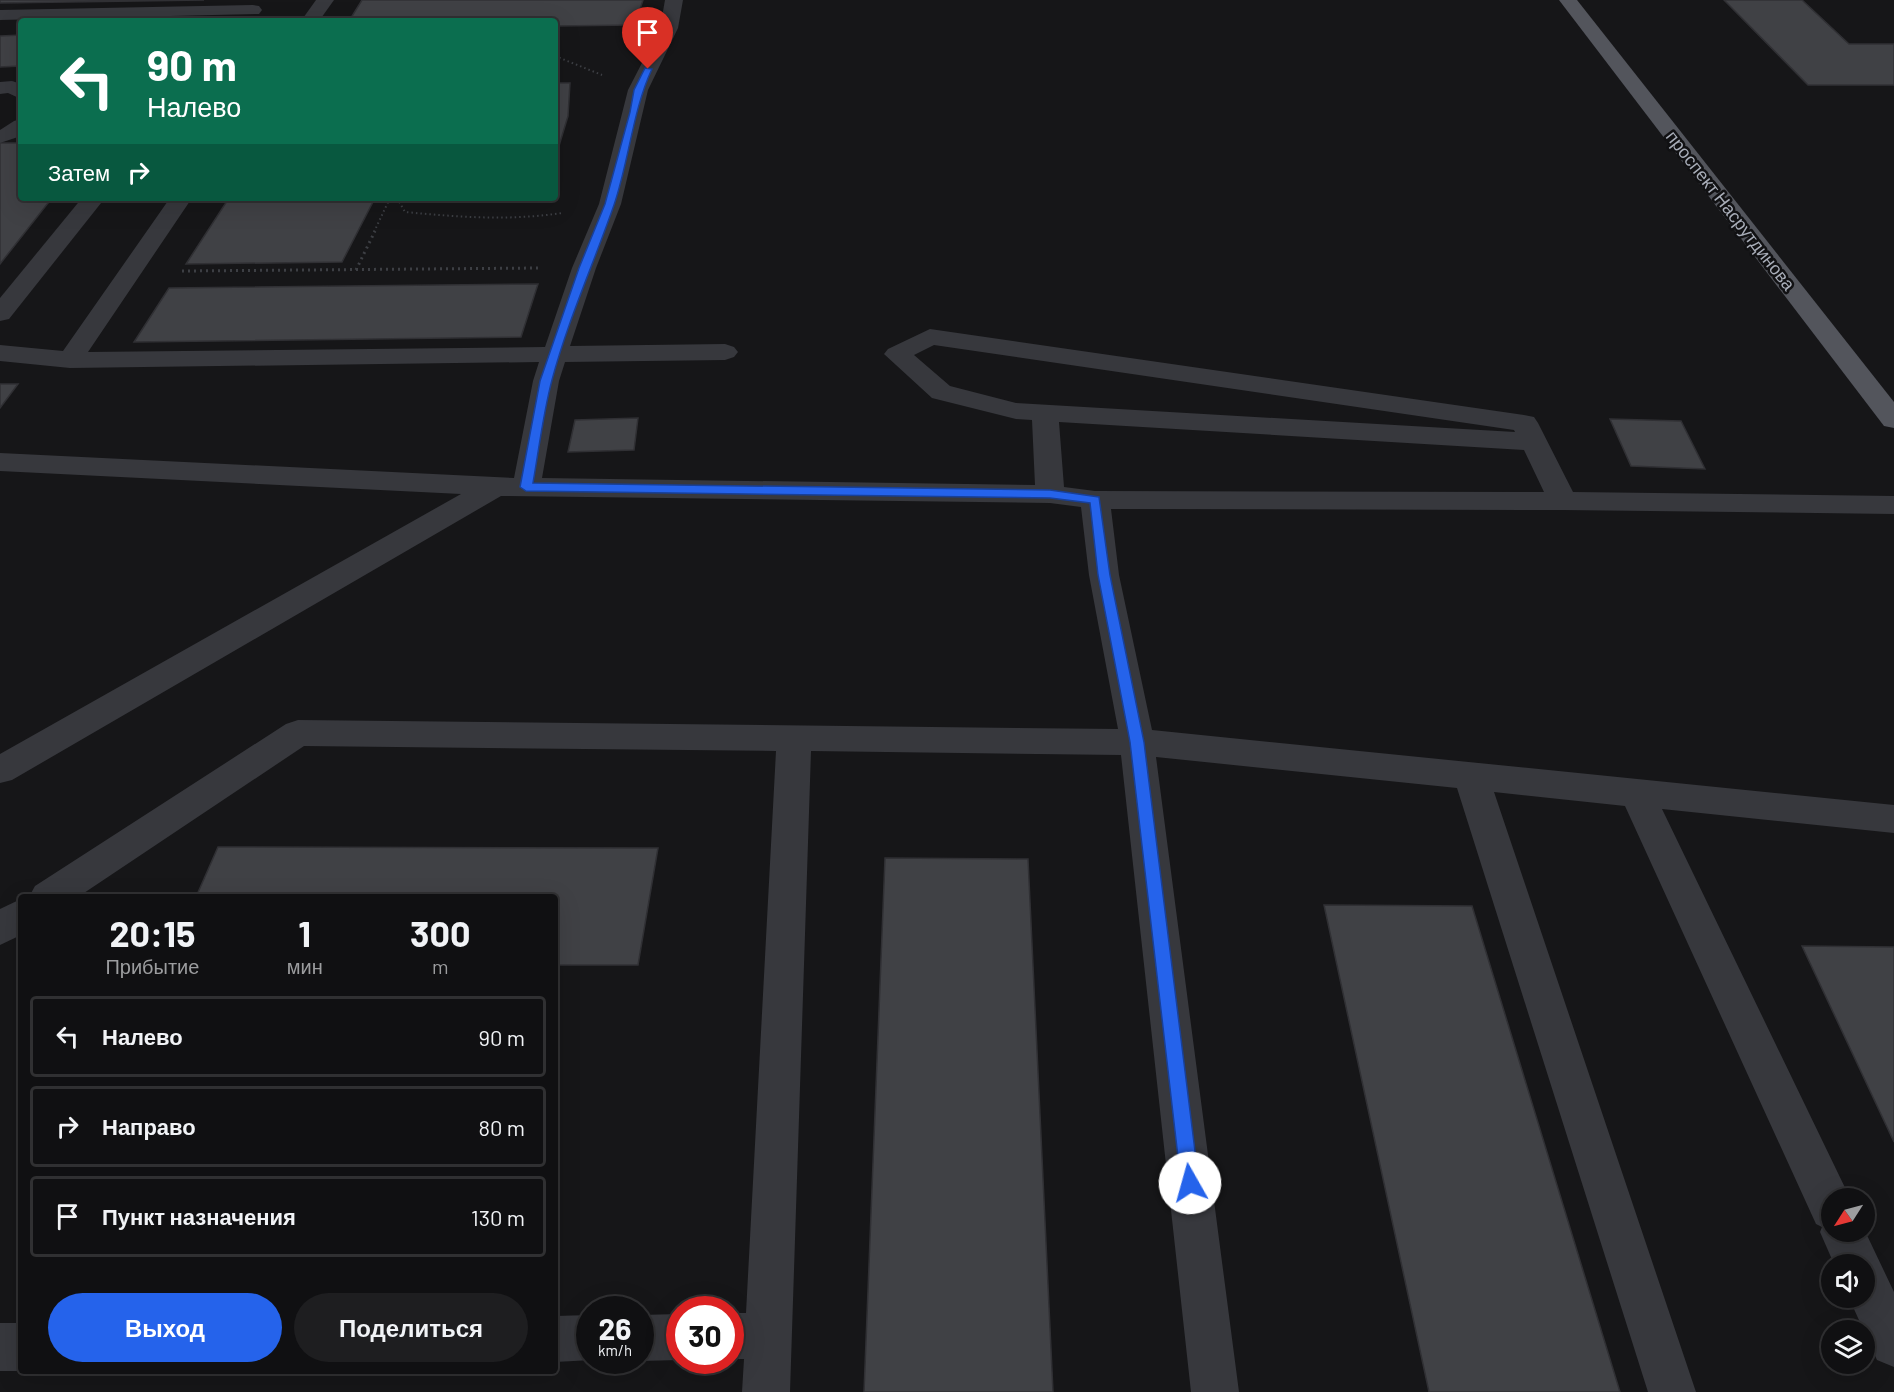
<!DOCTYPE html>
<html lang="ru">
<meta charset="utf-8">
<style>
:root{--surface:#101012;--page:#1e1e20;--text:#f1f3f6;--muted:#9c9d9f;--line:#303032;--accent:#2563eb}
body{margin:0;font-family:Barlow,sans-serif;background:var(--page);color:var(--text);height:100vh;display:flex;flex-direction:column;font-size:22px;white-space:nowrap}
*{box-sizing:border-box;margin:0}
p{font-size:20px;color:var(--muted)}
.icon{flex:none;width:33px;height:33px;fill:none;stroke:currentColor;stroke-width:2;stroke-linecap:round;stroke-linejoin:round}
.map{position:relative;flex:1;overflow:hidden}
.details{position:absolute;left:18px;top:894px;width:540px;height:480px;display:flex;flex-direction:column;background:var(--surface);border-radius:6px;box-shadow:0 6px 24px #0002,0 0 0 2px var(--line)}
.details>*{flex:none}
.banner{position:absolute;left:18px;top:18px;width:540px;height:183px;border-radius:6px;box-shadow:0 6px 24px #0002,0 0 0 2px var(--line);background:#0b6e4f;color:#fff;overflow:hidden}
.needle{width:39px;rotate:234deg}
.tools{position:absolute;left:1821px;top:1188px;display:grid;gap:12px}
.tools a{display:grid;place-items:center;width:54px;height:54px;border-radius:50%;background:var(--surface);box-shadow:0 6px 24px #0002,0 0 0 2px var(--line);font-size:30px}
.speed{position:absolute;left:576px;top:1296px;display:flex;gap:12px;font-size:30px;font-weight:700;text-align:center}
.speed>*{display:grid;place-content:center;width:78px;height:78px;border-radius:50%;background:var(--surface);box-shadow:0 6px 24px #0002,0 0 0 2px var(--line);line-height:1}
.speed small{font-size:15px;font-weight:400}
.speed .limit{border:9px solid #d22;background:#fff;color:#111}
.pin{position:absolute;display:grid;place-items:center;width:51px;height:51px;color:#fff;margin:-62px -26px;border-radius:50% 50% 50% 0;rotate:-45deg;box-shadow:0 0 6px #0007}
.pin .icon{rotate:45deg}
.me{position:absolute;width:66px;margin:-33px;rotate:353deg;stroke-linejoin:round;filter:drop-shadow(0 0 4px #0008)}
.turn{display:flex;align-items:center;gap:21px;height:126px;padding:0 30px;font-size:27px}
.turn .icon{width:78px;height:78px;stroke-width:2.5}
.turn b{display:block;font-size:42px;line-height:51px}
.then{display:flex;align-items:center;height:57px;padding:0 30px;background:#0003;gap:12px;font-size:22px}
.eta{display:flex;justify-content:space-evenly;align-items:center;height:102px;text-align:center}
.eta b{font-size:36px;font-weight:700;line-height:42px}
.button{display:flex;gap:12px;margin-top:auto;padding:12px 30px}
.button a{flex:1;height:69px;border-radius:36px;background:var(--accent);color:#fff;font-size:24px;font-weight:700;line-height:69px;text-align:center}
.button a+a{background:var(--page);color:var(--text)}
ul{padding:0;list-style:none}
li{display:flex;align-items:center;gap:18px;height:81px;margin:0 12px 9px;padding:0 18px;border:3px solid var(--line);border-radius:6px}
li div{flex:1}
li b{display:block;font-size:22px}
li em{font-style:normal}
.map>svg:first-child{display:block}
</style>
<div class="map">
<svg width="1894" height="1392" viewBox="0 0 1894 1392">
<rect width="100%" height="100%" fill="#161618"/>
<!-- building -->
<g fill="#404145" stroke="#303034" stroke-width="1.5">
<polygon points="0,0 204,0 0,3"/>
<polygon points="362,0 643,0 635,25 555,26 555,21 349,21"/>
<polygon points="1724,0 1802,0 1849,44 1894,44 1894,85 1808,85"/>
<polygon points="21,35 21,66 0,67 0,36"/>
<polygon points="555,83 570,83 568,116 555,159"/>
<polygon points="0,143 21,143 21,198 52,198 0,264"/>
<polygon points="229,198 375,198 342,262 186,264"/>
<polygon points="538,284 521,337 134,342 169,288"/>
<polygon points="0,384 18,384 0,408"/>
<polygon points="638,418 634,450 568,452 575,420"/>
<polygon points="1610,419 1681,421 1705,469 1631,466"/>
<polygon points="218,847 658,848 638,965 555,965 555,897 196,897"/>
<polygon points="885,858 1028,859 1053,1392 864,1392"/>
<polygon points="1324,905 1472,906 1620,1392 1429,1392"/>
<polygon points="1802,946 1894,947 1894,1142"/>
</g>
<g fill="none" stroke-linecap="round" stroke-linejoin="round">
<!-- path-far1 -->
<g stroke="#3d3f44" stroke-width="2" stroke-dasharray="1.5 3" stroke-linecap="butt">
<polyline points="555,56 602,75"/>
<path d="M 397,198 L 405,212 C 458,217 509,221 562,213"/>
<polyline points="374,232 390,198"/>
</g>
<!-- path -->
<g stroke="#3d3f44" stroke-width="3" stroke-dasharray="2 4" stroke-linecap="butt">
<polyline points="356,270 375,231"/>
<polyline points="182,271 540,268"/>
</g>
<!-- minor -->
<g fill="#37383d" fill-rule="evenodd">
<polygon points="316,0 334,0 319,21 301,21"/>
<path d="M 665,0 L 683,0 L 678,28 L 648,90 L 621,204 L 596,268 L 570,346 L 725,344 L 734,347 L 738,352 L 734,357 L 725,360 L 565,362 L 559,381 L 542,478 L 1035,485 L 1032,420 L 1016,419 L 932,398 L 884,354 L 888,349 L 930,329 L 1524,415 L 1534,417 L 1538,423 L 1573,492 L 1894,496 L 1894,514 L 1563,510 L 1111,509 L 1119,575 L 1152,730 L 1894,805 L 1894,833 L 1662,809 L 1850,1198 L 1832,1198 L 1832,1232 L 1864,1232 L 1864,1229 L 1894,1292 L 1894,1367 L 1877,1360 L 1849,1298 L 1864,1298 L 1864,1264 L 1834,1264 L 1820,1232 L 1822,1227 L 1816,1224 L 1625,806 L 1494,792 L 1696,1392 L 1648,1392 L 1457,788 L 1156,757 L 1239,1392 L 1191,1392 L 1121,755 L 811,751 L 790,1392 L 742,1392 L 744,1359 L 730,1359 L 730,1313 L 746,1313 L 776,751 L 304,746 L 78,897 L 29,897 L 35,886 L 286,724 L 298,720 L 1118,729 L 1089,575 L 1081,507 L 1050,503 L 501,496 L 12,780 L 0,783 L 0,754 L 461,494 L 0,471 L 0,453 L 514,478 L 533,381 L 539,362 L 70,368 L 0,361 L 0,345 L 63,351 L 170,198 L 192,198 L 88,352 L 545,347 L 572,268 L 599,204 L 628,90 L 660,28 ZM 934,345 L 1514,430 L 1515,432 L 1016,403 L 950,386 L 914,355 ZM 1059,422 L 1524,450 L 1544,492 L 1095,491 L 1064,487 Z"/>
<polygon points="253,5 259,6 262,10 259,14 0,20 0,10"/>
<polygon points="12,81 21,84 21,99 8,93 0,94 0,82"/>
<polygon points="21,119 21,136 0,143 0,130 14,121"/>
<polygon points="82,198 105,198 9,319 0,321 0,298"/>
<polygon points="21,899 21,935 0,945 0,909"/>
<polygon points="680,1314 680,1360 640,1361 638,1360 640,1360 640,1315"/>
<polygon points="590,1315 590,1360 592,1360 555,1362 555,1316"/>
<rect x="0" y="1323" width="21" height="48"/>
</g>
<!-- major -->
<polygon fill="#53555c" fill-rule="evenodd" points="1559,0 1577,0 1894,402 1894,428 1884,426"/>
</g>
<!-- route -->
<path fill="#2563eb" stroke="#184099" stroke-width="1.5" d="M 645,68 L 652,69 C 633,109 629,161 614,205 C 594,263 568,320 552,380 C 543,414 539,449 533,483 L 1050,490 L 1099,497 L 1110,575 L 1144,742 L 1199,1183 L 1196,1189 L 1190,1192 L 1184,1189 L 1181,1183 L 1130,742 L 1098,575 L 1090,503 L 1050,498 L 526,491 L 520,487 L 540,381 L 579,268 L 605,204 L 630,112 L 634,90 Z"/>
<g text-anchor="middle" dominant-baseline="central" stroke-width="5" stroke-linejoin="round" paint-order="stroke">
<!-- far-street labels -->
<g font-size="18" fill="#a8adb8" stroke="#111113">
<text transform="translate(1731 210) rotate(52)">проспект Насрутдинова</text>
</g>
</g>
</svg>
<div class="tools">
<a><svg class="needle" viewBox="-14 -14 28 28"><path d="M0-13l5 13h-10z" fill="#e53935"/><path d="M0 13l5-13h-10z" fill="#9c9d9f"/></svg></a>
<a><svg class="icon" aria-label="sound" viewBox="0 0 24 24"><path d="M4 9h4l5-4v14l-5-4H4zM17 9q2 3 0 6"/></svg></a>
<a><svg class="icon" aria-label="layers" viewBox="0 0 24 24"><path d="M12 4l9 5-9 5-9-5zM3 14l9 5 9-5"/></svg></a>
</div>
<div class="speed"><div>26<small>km/h</small></div><div class="limit">30</div></div>
<div class="pin" style="left:648px;top:69px;background:#d93025"><svg class="icon" aria-label="arrive" viewBox="0 0 24 24"><path d="M6 21V4h12l-3 4 3 4H6"/></svg></div>
<svg class="me" style="left:1190px;top:1183px" viewBox="-20 -20 40 40"><circle r="19" fill="#fff"/><path d="M0-13L10 11 0 6-10 11z" fill="#2563eb"/></svg>
<div class="banner">
<div class="turn"><svg class="icon" aria-label="left" viewBox="0 0 24 24"><path d="M17 20v-9H6M10 6l-5 5 5 5"/></svg><div><b>90 m</b>Налево</div></div>
<div class="then">Затем<svg class="icon" aria-label="right" viewBox="0 0 24 24"><path d="M7 20v-9h11M14 6l5 5-5 5"/></svg></div>
</div>
<section class="details">
<div class="eta">
<div><b>20:15</b><p>Прибытие</p></div>
<div><b>1</b><p>мин</p></div>
<div><b>300</b><p>m</p></div>
</div>
<ul>
<li><svg class="icon" aria-label="left" viewBox="0 0 24 24"><path d="M17 20v-9H6M10 6l-5 5 5 5"/></svg><div><b>Налево</b></div><em>90 m</em></li>
<li><svg class="icon" aria-label="right" viewBox="0 0 24 24"><path d="M7 20v-9h11M14 6l5 5-5 5"/></svg><div><b>Направо</b></div><em>80 m</em></li>
<li><svg class="icon" aria-label="arrive" viewBox="0 0 24 24"><path d="M6 21V4h12l-3 4 3 4H6"/></svg><div><b>Пункт назначения</b></div><em>130 m</em></li>
</ul>
<div class="button"><a>Выход</a><a>Поделиться</a></div>
</section>
</div>
